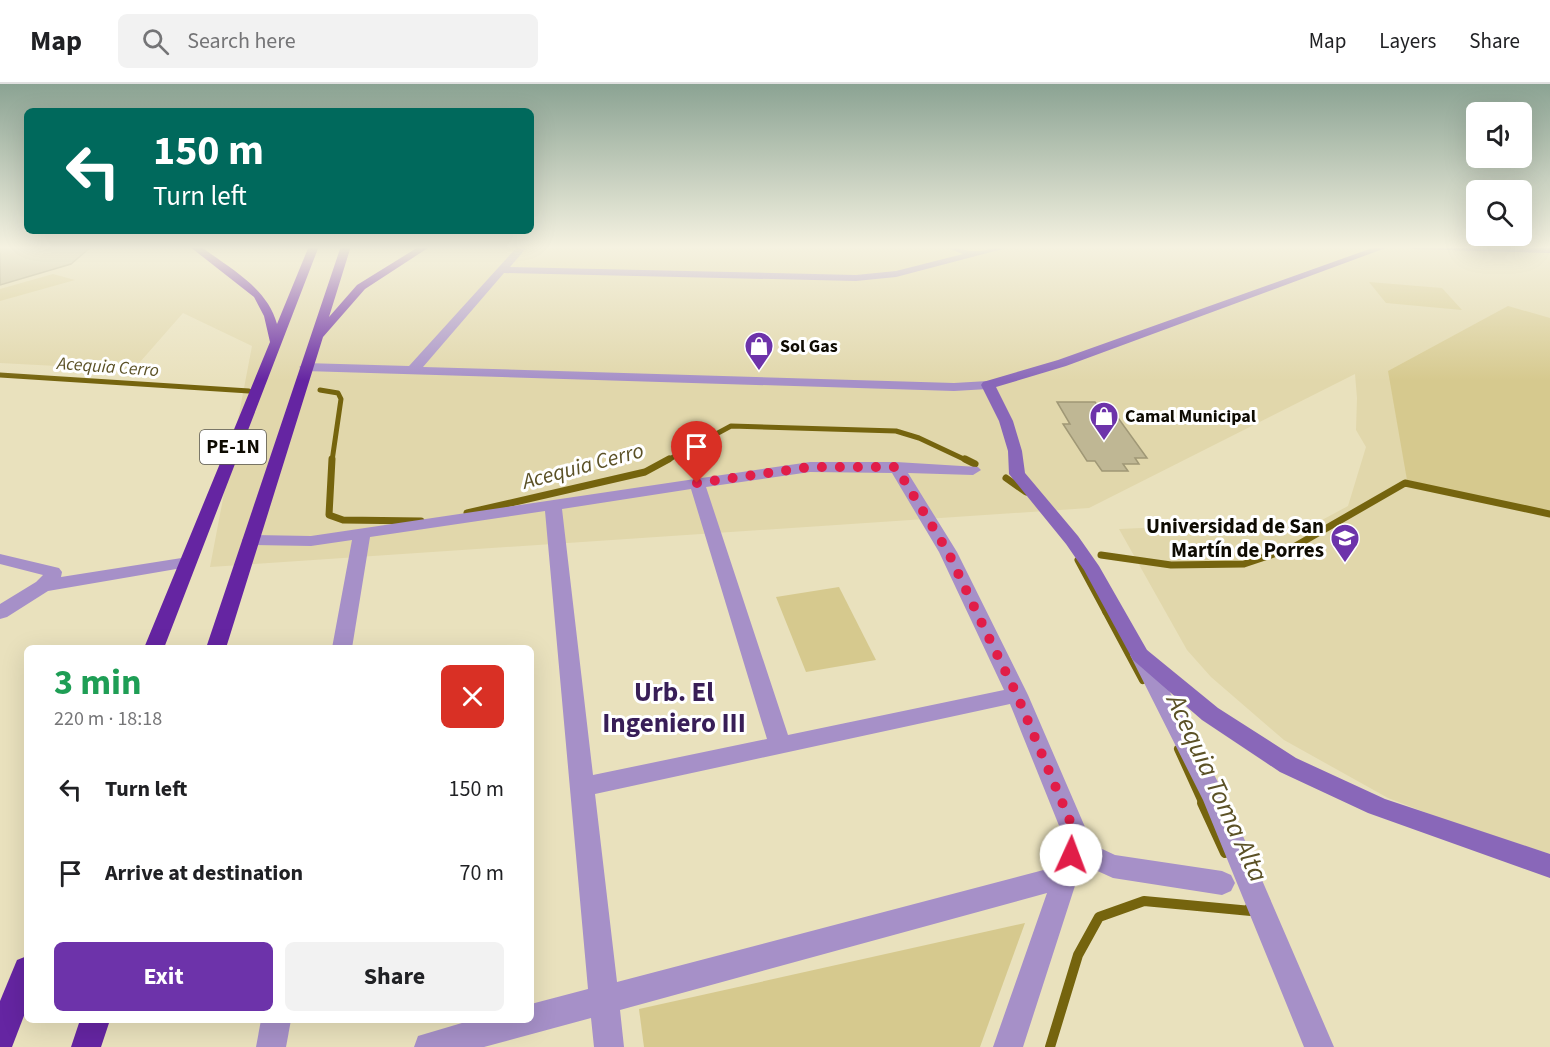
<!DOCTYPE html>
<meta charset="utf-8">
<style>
:root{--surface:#fff;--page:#f2f2f2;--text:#202124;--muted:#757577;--line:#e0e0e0;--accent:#6d33aa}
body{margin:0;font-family:"Source Sans 3",sans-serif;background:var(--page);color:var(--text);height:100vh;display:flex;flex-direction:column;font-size:22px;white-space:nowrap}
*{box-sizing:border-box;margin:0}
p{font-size:20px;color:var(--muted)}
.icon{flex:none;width:33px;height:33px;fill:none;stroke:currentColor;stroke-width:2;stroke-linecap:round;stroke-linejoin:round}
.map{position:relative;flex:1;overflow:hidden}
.drawer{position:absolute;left:24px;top:561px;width:510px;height:378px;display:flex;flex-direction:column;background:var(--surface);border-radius:9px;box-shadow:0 6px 24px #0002}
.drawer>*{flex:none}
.top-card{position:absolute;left:24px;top:24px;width:510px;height:126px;border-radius:9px;box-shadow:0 6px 24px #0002;background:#00695c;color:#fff;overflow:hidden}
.fabs{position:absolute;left:1466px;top:18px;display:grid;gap:12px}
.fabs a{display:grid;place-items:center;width:66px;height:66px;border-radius:9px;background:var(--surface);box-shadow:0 6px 24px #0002;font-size:30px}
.pin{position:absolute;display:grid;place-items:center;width:51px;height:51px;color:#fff;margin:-62px -26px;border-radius:50% 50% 50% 0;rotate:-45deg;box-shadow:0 0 6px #0007}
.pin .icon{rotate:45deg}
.me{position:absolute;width:66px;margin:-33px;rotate:2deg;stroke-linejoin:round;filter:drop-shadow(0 0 4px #0008)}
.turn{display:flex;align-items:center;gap:21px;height:126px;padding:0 30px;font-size:27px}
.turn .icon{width:78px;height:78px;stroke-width:2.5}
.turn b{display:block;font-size:42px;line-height:51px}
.round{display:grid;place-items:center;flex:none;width:63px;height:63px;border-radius:9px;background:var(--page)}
.head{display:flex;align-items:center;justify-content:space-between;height:102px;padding:0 30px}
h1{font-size:36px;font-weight:700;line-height:45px;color:#1e9e55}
.cta{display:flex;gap:12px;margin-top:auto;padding:12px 30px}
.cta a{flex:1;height:69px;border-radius:9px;background:var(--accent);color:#fff;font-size:24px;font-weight:700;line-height:69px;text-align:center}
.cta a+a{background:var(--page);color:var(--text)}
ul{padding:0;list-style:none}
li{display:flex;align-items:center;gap:18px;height:84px;padding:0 30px}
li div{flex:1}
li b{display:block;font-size:22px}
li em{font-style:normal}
header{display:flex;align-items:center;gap:36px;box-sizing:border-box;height:84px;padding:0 30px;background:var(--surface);border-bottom:2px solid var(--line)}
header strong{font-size:28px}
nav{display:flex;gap:33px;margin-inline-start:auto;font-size:21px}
.search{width:420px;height:54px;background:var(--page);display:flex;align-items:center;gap:15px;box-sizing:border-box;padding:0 21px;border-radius:9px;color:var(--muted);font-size:22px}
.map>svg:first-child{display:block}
</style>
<header>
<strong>Map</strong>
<div class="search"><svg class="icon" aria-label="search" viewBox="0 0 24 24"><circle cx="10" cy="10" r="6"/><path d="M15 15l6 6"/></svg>Search here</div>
<nav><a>Map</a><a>Layers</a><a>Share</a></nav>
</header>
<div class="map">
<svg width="1550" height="963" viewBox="0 0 1550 963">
<rect width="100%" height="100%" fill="#e9e1bd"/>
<!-- built -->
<polygon fill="#e1d7ab" points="0,162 1550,162 1550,770 1445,736 1388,714 1284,656 1211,593 1187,566 1119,445 1231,440 1296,450 1348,422 1366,363 1356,346 1357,314 1355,290 1089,424 210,483 252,262 183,229 133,286 0,279"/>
<!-- green -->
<g fill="#d6c98e">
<polygon points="53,190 75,196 0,217 0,205"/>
<polygon points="1369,198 1442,204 1462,226 1386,219"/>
<polygon points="1508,222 1550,234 1550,429 1407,396 1388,287"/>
<polygon points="839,503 876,576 806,588 776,513"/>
<polygon points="1025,839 980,963 644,963 639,925"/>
</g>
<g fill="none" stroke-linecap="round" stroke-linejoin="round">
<!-- stream-far3 -->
<g stroke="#75640e" stroke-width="5">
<polyline points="0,291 249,307"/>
<polyline points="320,306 338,309 341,315 332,377"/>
<polyline points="666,377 731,342 896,347 919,354 968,377"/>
</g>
<!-- stream-far2 -->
<g stroke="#75640e" stroke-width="7">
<polyline points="332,375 329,431 343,436 421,437"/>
<polyline points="965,375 975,380"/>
<polyline points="1006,394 1026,408"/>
<polyline points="467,429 645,388 669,375"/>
<polyline points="1101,471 1171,481 1244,480 1292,464 1405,399 1550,430"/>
<polyline points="1078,476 1106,528"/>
</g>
<!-- stream-far1 -->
<g stroke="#75640e" stroke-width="8">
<polyline points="1106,527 1143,596"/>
<polyline points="1178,665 1203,720"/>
</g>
<!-- stream -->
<g stroke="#75640e" stroke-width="10">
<polyline points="1202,719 1225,769"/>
<polyline points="1050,963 1078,871 1099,833 1144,817 1251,827 1250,823"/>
</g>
</g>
<!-- building -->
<g fill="#bfb794" stroke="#a09876" stroke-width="1.5">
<polygon points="0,162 92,162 71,180 0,201"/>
<polygon points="1057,318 1095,318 1105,331 1116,331 1147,374 1135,374 1139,380 1123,380 1128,387 1102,387 1095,377 1087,377 1063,340 1070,340"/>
</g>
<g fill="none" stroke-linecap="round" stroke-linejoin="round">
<!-- street -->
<g fill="#a690c8" fill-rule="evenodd">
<path d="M 518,162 L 528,162 L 510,183 L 856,191 L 896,187 L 963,170 L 942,162 C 954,162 967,168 976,167 C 989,167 1000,161 1014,162 L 896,193 L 856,197 L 504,189 L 423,283 L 954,299 L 988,297 L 995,301 L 988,305 L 954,307 L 305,287 L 299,283 L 305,279 L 409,282 Z"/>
<path d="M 810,378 L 896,378 L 978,383 L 981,386 L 973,391 L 908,389 L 957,468 L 1028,611 L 1085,743 L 1100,764 L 1115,771 L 1222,787 L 1231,791 L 1235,799 L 1231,807 L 1222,811 L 1113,794 L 1082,780 L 1023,963 L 993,963 L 1047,809 L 620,926 L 624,963 L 594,963 L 591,934 L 484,963 L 414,963 L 418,952 L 472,936 L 531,936 L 531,920 L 588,905 L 545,427 L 370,453 L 352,564 L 332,564 L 352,456 L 311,462 L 251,461 L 245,460 L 242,456 L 245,452 L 251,451 L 311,452 ZM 810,388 L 892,389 L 939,468 L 1004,606 L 788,651 L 706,403 ZM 691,405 L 767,655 L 593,691 L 562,425 ZM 1010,620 L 1062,749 L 1055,783 L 617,898 L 595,710 Z"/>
<polygon points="0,470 59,484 62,488 61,493 188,473 194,474 197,478 194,482 188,483 48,507 7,533 0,535 0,520 36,498 43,491 0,480"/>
<polygon points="1140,564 1147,566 1150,571 1227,715 1334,963 1304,963 1203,716 1130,571 1133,566"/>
<polygon points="261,936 291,936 286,963 256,963"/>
</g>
<!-- secondary -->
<g fill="#8967b9" fill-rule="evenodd">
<polygon points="1378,162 1391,162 1066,282 996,303 1013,337 1022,367 1025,389 1078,452 1099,482 1147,566 1218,624 1296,674 1385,715 1550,770 1550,794 1368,729 1280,688 1202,636 1133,576 1084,486 1066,460 1009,390 1008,367 999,337 981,301 983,298 1058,276"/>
<polygon points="1408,162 1550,163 1550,169 1413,165"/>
</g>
<!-- highway -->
<g fill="#6525a2" fill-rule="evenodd">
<path d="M 189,162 L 200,162 C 229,184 267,203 277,240 L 309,162 L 319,162 L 164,564 L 144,564 L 270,258 L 264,232 L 254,213 Z"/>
<polygon points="341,162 351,162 329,233 357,201 420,162 431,162 365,205 323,253 226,564 206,564"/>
<polygon points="27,872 27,924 12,963 0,963 0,917 17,876"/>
<polygon points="80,936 110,936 101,963 71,963"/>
</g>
</g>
<!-- sky -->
<linearGradient id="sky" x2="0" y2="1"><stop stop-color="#8ba393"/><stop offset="0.55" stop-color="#f5f2e1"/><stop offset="1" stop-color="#f5f2e1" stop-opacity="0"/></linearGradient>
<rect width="1550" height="297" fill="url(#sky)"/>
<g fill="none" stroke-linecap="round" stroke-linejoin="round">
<!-- route -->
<polyline stroke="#e11d48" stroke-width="10" stroke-dasharray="0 18" points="697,399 810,383 896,383 948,468 987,550 1017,611 1075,749 1071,771"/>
</g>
<!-- icons -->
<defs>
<g id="shop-pin" transform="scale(1.5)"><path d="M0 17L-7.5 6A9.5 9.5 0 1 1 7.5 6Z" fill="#6d33aa" stroke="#fff"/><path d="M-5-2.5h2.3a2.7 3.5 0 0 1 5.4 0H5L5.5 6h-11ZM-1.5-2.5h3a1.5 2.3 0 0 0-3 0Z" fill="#fff"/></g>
<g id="university-pin" transform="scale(1.5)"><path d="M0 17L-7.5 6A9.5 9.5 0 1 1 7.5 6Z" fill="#6d33aa" stroke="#fff"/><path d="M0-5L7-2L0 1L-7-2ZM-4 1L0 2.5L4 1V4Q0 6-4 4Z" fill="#fff"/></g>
</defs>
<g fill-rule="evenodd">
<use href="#shop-pin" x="759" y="262"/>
<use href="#shop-pin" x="1104" y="332"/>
<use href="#university-pin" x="1345" y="454"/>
</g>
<g text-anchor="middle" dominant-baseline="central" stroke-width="6" stroke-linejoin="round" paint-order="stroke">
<!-- far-poi labels -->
<g font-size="18" font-weight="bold" fill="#0e0b02" stroke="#fff" text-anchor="start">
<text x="780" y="262">Sol Gas</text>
<text x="1125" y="332">Camal Municipal</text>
</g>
<!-- far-water labels -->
<g font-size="18" font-style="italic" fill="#5b5126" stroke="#fff">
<text transform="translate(108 283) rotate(4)">Acequia Cerro</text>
</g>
<!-- shield labels -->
<rect fill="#fff" stroke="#56544e" stroke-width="1.5" x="200" y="346" width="66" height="34" rx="4.5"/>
<g font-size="20" font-weight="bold" fill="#0e0b02">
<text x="233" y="363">PE-1N</text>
</g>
<!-- poi labels -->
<g font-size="21" font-weight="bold" fill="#0e0b02" stroke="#fff" text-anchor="end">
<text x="1324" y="442">Universidad de San<tspan x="1324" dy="24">Martín de Porres</tspan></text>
</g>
<!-- water labels -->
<g font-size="22" font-style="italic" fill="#5b5126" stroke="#fff">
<text transform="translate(583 382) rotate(-15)">Acequia Cerro</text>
</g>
<!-- near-neighbourhood labels -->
<g font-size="27" font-weight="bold" fill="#381e57" stroke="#fff">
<text x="674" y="608">Urb. El<tspan x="674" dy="31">Ingeniero III</tspan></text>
</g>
<!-- near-water labels -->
<g font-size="27" font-style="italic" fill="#5b5126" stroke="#fff">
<text transform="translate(1217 704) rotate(65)">Acequia Toma Alta</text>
</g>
</g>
</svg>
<div class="fabs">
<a><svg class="icon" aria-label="sound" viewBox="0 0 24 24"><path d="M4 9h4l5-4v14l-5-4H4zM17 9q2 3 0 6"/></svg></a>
<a><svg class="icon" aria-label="search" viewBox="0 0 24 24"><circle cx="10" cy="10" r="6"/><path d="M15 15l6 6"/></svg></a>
</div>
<div class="pin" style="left:697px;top:399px;background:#d93025"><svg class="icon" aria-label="arrive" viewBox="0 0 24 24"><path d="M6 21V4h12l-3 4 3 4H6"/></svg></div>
<svg class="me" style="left:1071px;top:771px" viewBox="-20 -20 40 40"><circle r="19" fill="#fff"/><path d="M0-13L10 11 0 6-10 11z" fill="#e11d48"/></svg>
<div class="top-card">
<div class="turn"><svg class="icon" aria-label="left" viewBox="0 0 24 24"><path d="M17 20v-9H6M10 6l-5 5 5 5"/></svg><div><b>150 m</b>Turn left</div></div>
</div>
<section class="drawer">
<div class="head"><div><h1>3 min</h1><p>220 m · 18:18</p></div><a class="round" style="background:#d93025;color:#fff"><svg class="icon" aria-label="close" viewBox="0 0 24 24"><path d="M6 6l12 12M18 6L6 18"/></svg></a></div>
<ul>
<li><svg class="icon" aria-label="left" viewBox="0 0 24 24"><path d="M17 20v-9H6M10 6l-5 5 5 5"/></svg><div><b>Turn left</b></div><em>150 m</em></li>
<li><svg class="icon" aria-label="arrive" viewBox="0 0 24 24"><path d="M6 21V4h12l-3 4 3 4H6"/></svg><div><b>Arrive at destination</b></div><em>70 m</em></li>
</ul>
<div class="cta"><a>Exit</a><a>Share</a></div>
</section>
</div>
